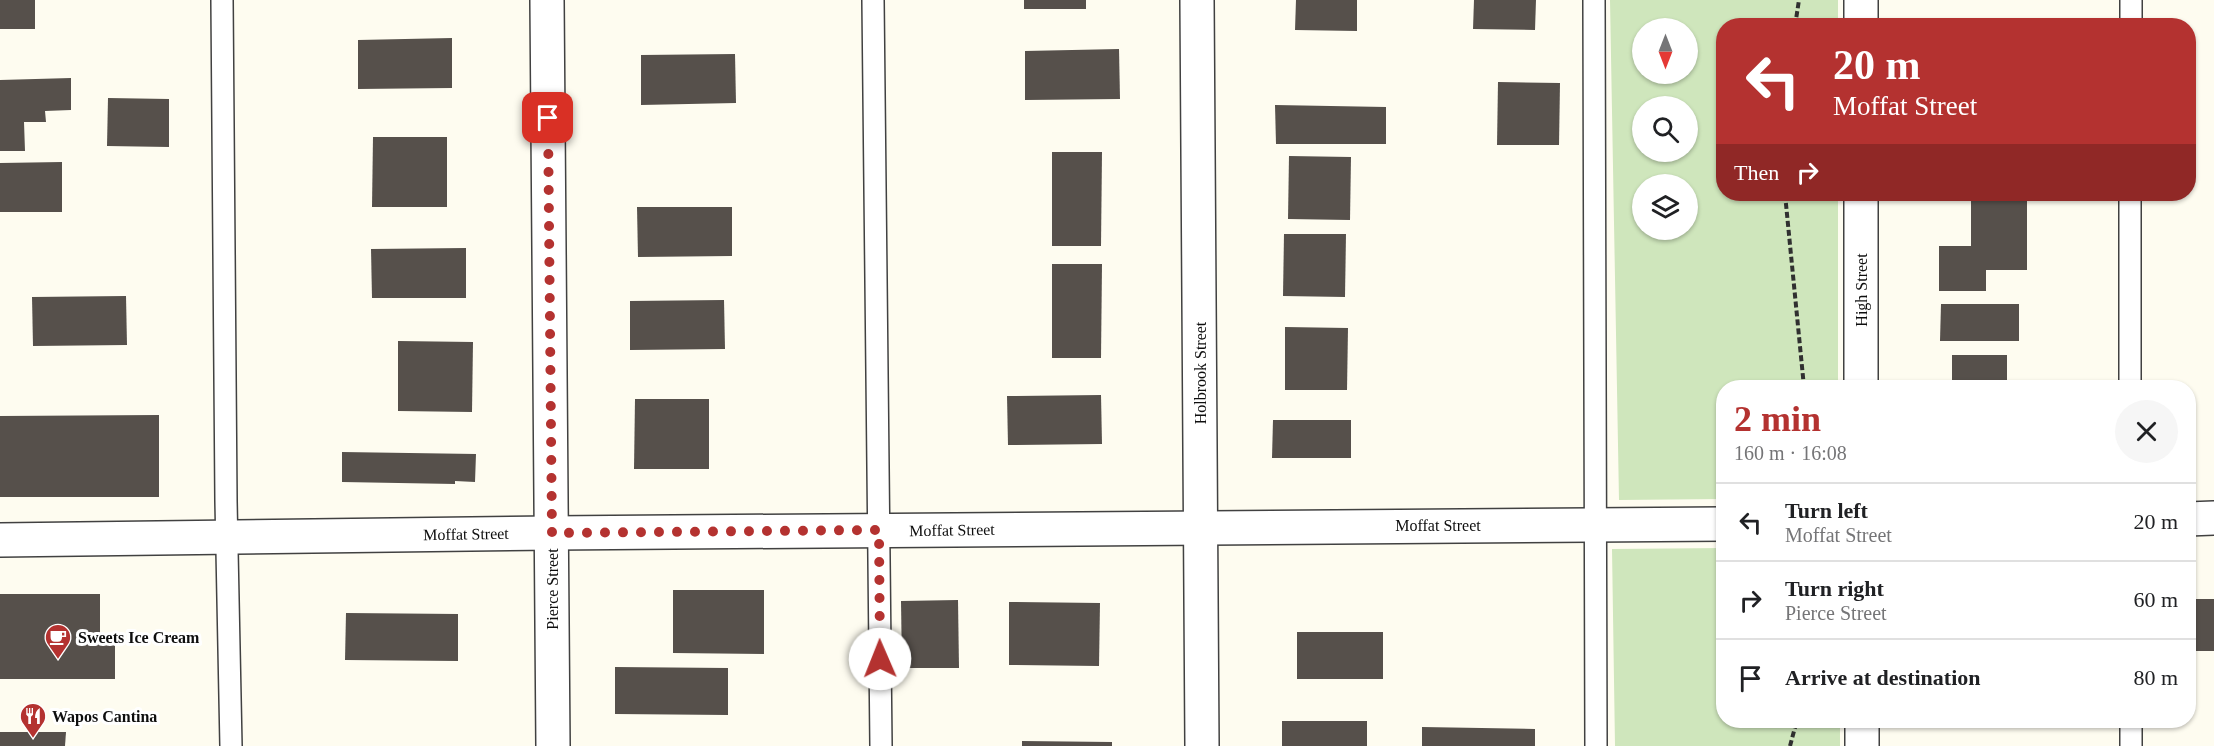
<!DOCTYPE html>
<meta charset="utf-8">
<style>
:root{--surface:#fff;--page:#f6f6f6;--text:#202124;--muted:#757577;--line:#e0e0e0;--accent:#b43230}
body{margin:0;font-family:Georgia,serif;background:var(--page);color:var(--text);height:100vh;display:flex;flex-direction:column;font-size:22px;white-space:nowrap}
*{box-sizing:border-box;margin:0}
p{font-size:20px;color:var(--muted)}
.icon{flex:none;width:33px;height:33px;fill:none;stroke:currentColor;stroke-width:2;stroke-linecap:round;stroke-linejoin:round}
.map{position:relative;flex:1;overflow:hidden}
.panel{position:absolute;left:1716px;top:380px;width:480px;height:348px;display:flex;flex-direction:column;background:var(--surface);border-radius:24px;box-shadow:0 2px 4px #0004}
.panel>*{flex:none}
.banner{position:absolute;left:1716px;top:18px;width:480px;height:183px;border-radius:24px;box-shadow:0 2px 4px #0004;background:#b43230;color:#fff;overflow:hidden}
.needle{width:39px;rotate:180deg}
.buttons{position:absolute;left:1632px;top:18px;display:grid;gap:12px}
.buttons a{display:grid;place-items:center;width:66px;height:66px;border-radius:50%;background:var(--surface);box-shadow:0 2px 4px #0004;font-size:30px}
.pin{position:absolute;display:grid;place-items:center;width:51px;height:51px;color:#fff;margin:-26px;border-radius:12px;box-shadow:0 3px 9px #0006}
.me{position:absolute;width:66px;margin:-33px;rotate:359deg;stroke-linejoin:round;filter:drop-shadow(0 0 4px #0008)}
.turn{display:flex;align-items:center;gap:21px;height:126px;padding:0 18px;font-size:27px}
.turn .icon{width:78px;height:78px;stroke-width:2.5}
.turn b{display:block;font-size:42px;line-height:51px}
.then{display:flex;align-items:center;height:57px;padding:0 18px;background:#0003;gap:12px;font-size:22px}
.round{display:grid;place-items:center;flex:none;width:63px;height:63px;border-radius:32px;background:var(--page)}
.summary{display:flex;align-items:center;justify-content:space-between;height:102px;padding:0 18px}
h1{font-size:36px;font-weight:700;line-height:45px;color:var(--accent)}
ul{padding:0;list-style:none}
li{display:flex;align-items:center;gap:18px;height:78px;padding:0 18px;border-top:2px solid var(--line)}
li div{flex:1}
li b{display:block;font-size:22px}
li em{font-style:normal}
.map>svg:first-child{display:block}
</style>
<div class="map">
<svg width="2214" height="746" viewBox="0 0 2214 746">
<rect width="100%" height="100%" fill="#fefcf0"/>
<!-- green -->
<g fill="#cfe6bc" fill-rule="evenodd">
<path d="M 1610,0 L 1838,0 L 1838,25 L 1724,26 L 1724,194 L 1838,194 L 1838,387 L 1724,387 L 1723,499 L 1619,500 ZM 1642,28 L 1688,28 L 1688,74 L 1642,74 ZM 1642,106 L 1688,106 L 1688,152 L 1642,152 ZM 1642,184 L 1688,184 L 1688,230 L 1642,230 Z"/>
<polygon points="1723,548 1724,720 1840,720 1840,746 1615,746 1612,549"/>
</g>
<!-- building -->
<g fill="#56504b">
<rect x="0" y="0" width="35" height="29"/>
<rect x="1024" y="0" width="62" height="9"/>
<polygon points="1296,0 1357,0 1357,31 1295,30"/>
<polygon points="1474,0 1536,0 1535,30 1473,29"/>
<polygon points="452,38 452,88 358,89 358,40"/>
<polygon points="1119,49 1120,99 1025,100 1025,51"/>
<polygon points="735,54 736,103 641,105 641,55"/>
<polygon points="71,78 71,110 45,111 46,122 24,122 25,151 0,151 0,80"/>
<polygon points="1498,82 1560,83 1559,145 1497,145"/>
<polygon points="108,98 169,99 169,147 107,146"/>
<polygon points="1275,105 1386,107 1386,144 1276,144"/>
<polygon points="373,137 447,137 447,207 372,207"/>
<polygon points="1052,152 1102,152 1101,246 1052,246"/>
<polygon points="1289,156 1351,157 1350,220 1288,219"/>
<polygon points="62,162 62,212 0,212 0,163"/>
<polygon points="1971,194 2027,194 2027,270 1986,270 1986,291 1939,291 1939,246 1971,246"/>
<polygon points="637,207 732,207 732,256 638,257"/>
<polygon points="1284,234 1346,234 1345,297 1283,296"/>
<polygon points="466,248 466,298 372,298 371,249"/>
<polygon points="1052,264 1102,264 1101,358 1052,358"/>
<polygon points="126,296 127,345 33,346 32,297"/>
<polygon points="724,300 725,349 630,350 630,301"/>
<polygon points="1941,304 2019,304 2019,341 1940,341"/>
<polygon points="1285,327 1348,328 1347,390 1285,390"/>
<polygon points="398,341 473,342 472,412 398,411"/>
<rect x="1952" y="355" width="55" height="32"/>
<polygon points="1101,395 1102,444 1008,445 1007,396"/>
<polygon points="635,399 709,399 709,469 634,469"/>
<polygon points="159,415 159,497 0,497 0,416"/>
<polygon points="1273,420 1351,420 1351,458 1272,458"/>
<polygon points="342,452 476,454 475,482 455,481 455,484 342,482"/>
<polygon points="673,590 764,590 764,654 673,653"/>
<polygon points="0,594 100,594 100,641 115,641 115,679 0,679"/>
<rect x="2188" y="599" width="26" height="52"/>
<polygon points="958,600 959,668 902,668 901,601"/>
<polygon points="1009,602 1100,603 1099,666 1009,665"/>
<polygon points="346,613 458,614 458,661 345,660"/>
<rect x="1297" y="632" width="86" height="47"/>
<polygon points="615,667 728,668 728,715 615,714"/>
<rect x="1282" y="721" width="85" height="25"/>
<polygon points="1422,727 1535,729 1535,746 1422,746"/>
<polygon points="0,732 66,732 65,746 0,746"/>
<polygon points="1022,741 1112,742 1112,746 1022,746"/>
</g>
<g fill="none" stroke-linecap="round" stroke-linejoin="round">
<!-- lane casing -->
<g stroke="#414141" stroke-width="24">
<g id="lane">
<polyline points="222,0 226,501 231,746"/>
<polyline points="873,0 881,746"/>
<polyline points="1594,0 1596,746"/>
<polyline points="2131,26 2131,0"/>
<polyline points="2130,387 2130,194"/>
<polyline points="2131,720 2131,746"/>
</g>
</g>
<!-- street casing -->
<g stroke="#414141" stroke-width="36">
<g id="street">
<polyline points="547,0 553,746"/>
<polyline points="1197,0 1202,746"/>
<polyline points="1861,26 1861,0"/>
<polyline points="1861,194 1861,387"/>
<polyline points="2188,519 2214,518"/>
<polyline points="0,540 552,533 1724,524"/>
<polyline points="1862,720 1862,746"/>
</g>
</g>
<!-- path -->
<g stroke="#303030" stroke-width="4" stroke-dasharray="6 3" stroke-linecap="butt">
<polyline points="1795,26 1799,0"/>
<polyline points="1785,194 1804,387"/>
<polyline points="1790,746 1797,720"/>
</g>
<!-- lane -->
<use href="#lane" stroke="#fff" stroke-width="21"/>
<!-- street -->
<use href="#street" stroke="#fff" stroke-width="33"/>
</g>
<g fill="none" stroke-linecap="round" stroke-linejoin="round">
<!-- route -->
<polyline stroke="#b43230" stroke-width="10" stroke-dasharray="0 18" points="548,118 552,533 879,530 880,659"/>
</g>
<!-- icons -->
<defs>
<g id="cafe-pin" transform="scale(1.35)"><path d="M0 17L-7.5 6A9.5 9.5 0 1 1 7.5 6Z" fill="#b43230" stroke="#fff"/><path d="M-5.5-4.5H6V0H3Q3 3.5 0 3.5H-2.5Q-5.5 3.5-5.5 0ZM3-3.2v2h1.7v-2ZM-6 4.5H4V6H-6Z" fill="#fff"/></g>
<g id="restaurant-pin" transform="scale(1.35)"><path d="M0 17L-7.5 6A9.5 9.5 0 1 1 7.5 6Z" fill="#b43230" stroke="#fff"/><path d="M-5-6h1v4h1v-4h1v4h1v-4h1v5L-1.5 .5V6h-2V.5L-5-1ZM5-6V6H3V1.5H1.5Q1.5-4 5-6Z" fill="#fff"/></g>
</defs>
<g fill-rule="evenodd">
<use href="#cafe-pin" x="58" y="637"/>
<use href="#restaurant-pin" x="33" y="716"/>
</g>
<g text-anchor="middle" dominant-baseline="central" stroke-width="6" stroke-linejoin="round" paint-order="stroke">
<!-- street labels -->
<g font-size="16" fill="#0e0e0e" stroke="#fff">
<text transform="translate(1861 290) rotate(-90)">High Street</text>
<text transform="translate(1200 373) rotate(-90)">Holbrook Street</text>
<text x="1438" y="525">Moffat Street</text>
<text transform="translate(952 530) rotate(-1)">Moffat Street</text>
<text transform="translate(466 534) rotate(-1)">Moffat Street</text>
<text transform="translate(552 589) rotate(-90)">Pierce Street</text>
</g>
<!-- poi labels -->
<g font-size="16" font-weight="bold" fill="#0e0e0e" stroke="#fff" text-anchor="start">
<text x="78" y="637">Sweets Ice Cream</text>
<text x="52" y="716">Wapos Cantina</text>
</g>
</g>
</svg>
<div class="buttons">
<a><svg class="needle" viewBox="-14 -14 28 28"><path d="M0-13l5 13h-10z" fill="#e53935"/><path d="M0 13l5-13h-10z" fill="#757577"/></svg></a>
<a><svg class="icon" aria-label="search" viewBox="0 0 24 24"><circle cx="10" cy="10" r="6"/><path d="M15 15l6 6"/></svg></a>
<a><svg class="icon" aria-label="layers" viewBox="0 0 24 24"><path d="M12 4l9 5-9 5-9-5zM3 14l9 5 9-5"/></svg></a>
</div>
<div class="pin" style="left:548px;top:118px;background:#d93025"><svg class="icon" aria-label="arrive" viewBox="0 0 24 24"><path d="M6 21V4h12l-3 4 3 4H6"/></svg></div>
<svg class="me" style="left:880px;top:659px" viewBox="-20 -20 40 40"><circle r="19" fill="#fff"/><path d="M0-13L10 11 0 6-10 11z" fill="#b43230"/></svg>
<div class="banner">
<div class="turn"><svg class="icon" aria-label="left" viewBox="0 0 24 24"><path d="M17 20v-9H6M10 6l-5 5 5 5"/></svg><div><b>20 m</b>Moffat Street</div></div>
<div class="then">Then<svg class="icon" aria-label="right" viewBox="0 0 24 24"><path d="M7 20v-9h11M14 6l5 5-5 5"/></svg></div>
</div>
<section class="panel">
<div class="summary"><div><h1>2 min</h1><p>160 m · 16:08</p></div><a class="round"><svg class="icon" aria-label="close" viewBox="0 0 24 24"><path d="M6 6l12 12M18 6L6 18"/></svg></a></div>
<ul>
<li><svg class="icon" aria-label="left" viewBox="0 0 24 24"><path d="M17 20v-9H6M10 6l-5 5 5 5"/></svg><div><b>Turn left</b><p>Moffat Street</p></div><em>20 m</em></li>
<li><svg class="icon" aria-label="right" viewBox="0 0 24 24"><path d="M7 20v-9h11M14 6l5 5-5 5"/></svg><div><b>Turn right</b><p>Pierce Street</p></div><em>60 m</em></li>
<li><svg class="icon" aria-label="arrive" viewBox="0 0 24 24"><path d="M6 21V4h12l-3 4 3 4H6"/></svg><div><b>Arrive at destination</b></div><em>80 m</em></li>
</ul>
</section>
</div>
